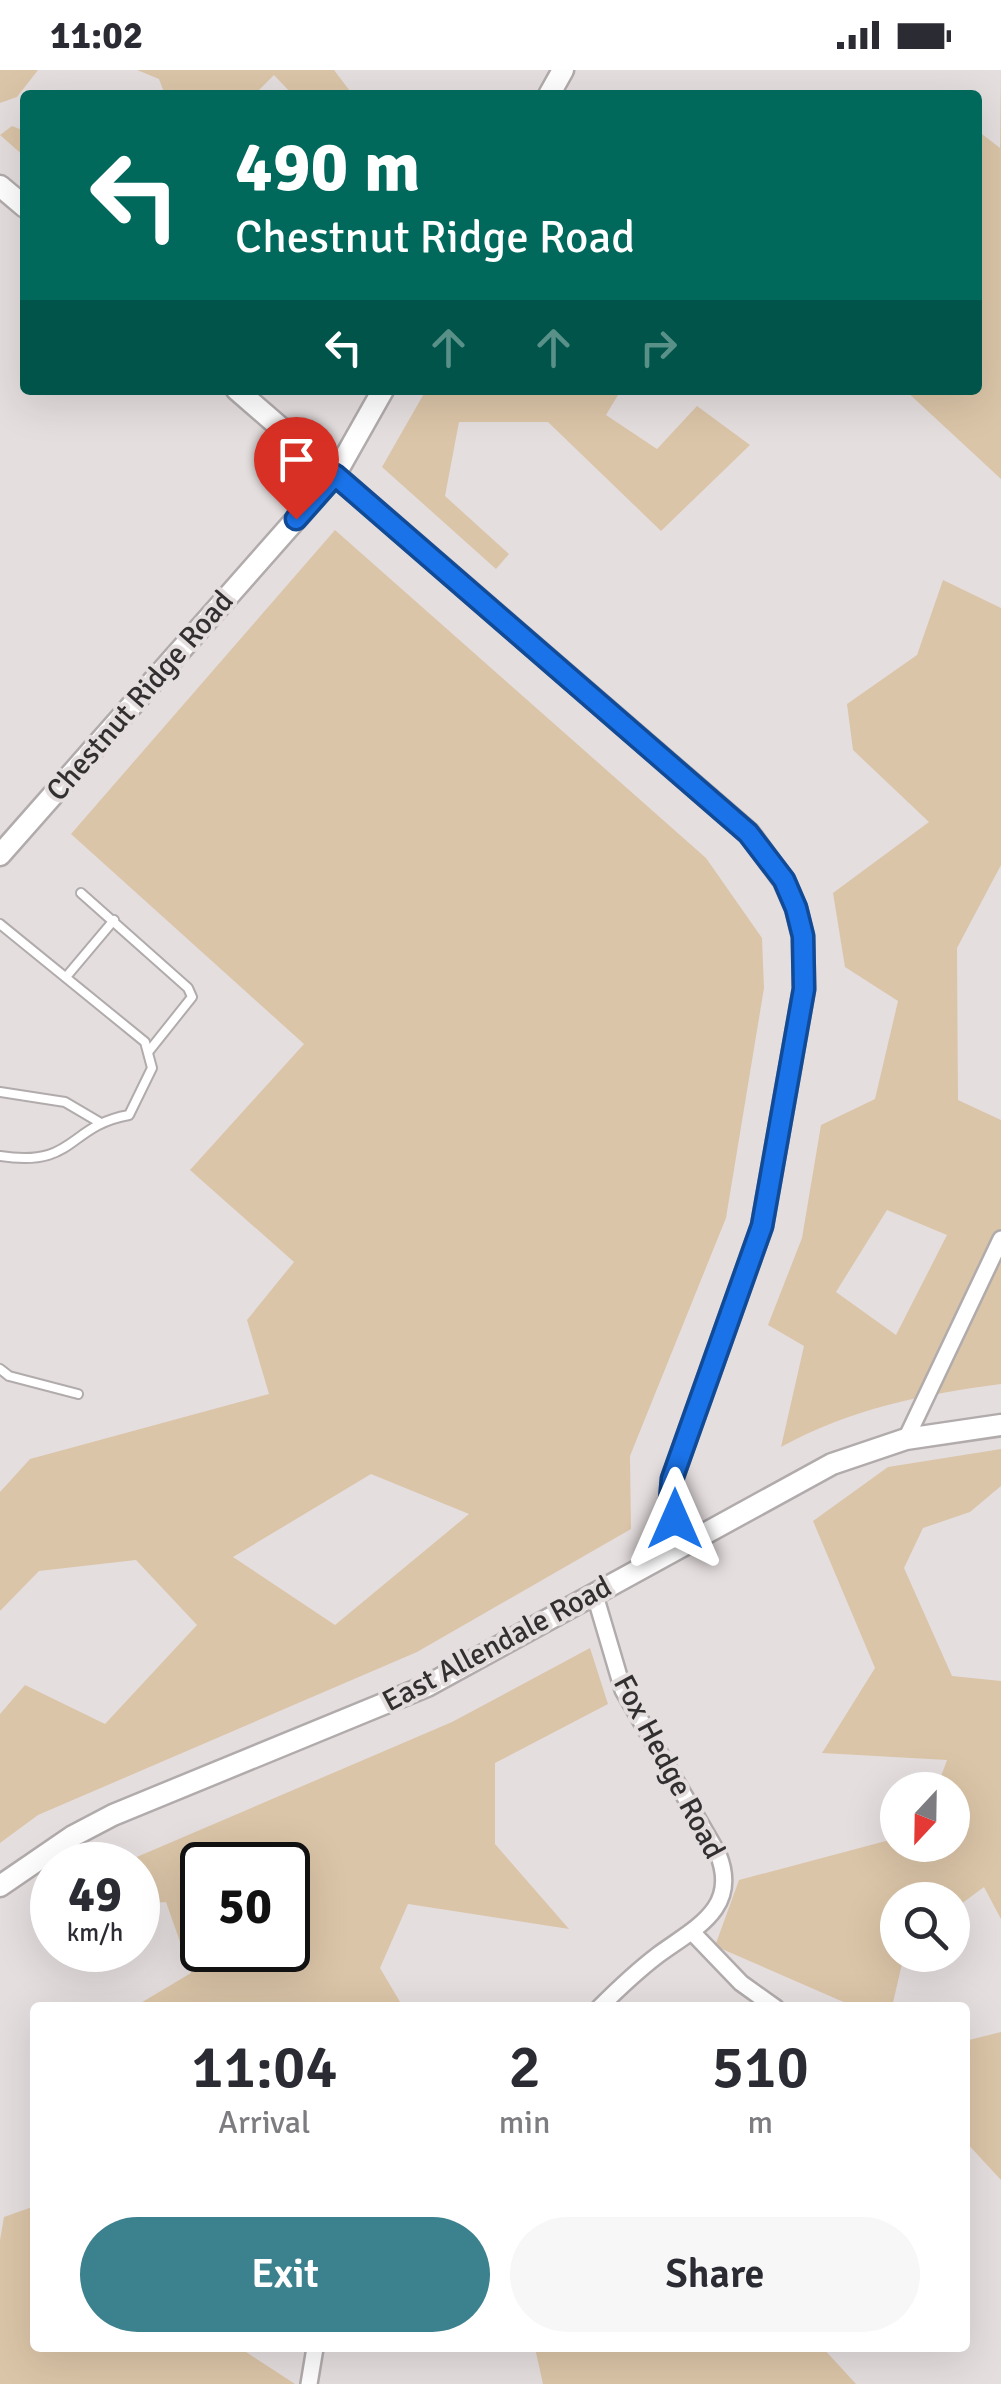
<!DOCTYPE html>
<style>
:root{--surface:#fff;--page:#f7f7f7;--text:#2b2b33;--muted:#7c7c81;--accent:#3c818e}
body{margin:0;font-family:Signika,sans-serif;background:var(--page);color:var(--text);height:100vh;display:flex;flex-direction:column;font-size:38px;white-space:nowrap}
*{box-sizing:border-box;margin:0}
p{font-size:32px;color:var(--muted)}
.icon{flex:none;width:55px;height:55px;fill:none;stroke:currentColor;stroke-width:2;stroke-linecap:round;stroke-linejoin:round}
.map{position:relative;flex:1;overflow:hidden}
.side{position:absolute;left:30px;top:1932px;width:940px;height:350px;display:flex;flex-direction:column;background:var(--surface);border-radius:10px;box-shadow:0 10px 40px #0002}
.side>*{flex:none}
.hud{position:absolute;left:20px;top:20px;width:962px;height:305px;border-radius:10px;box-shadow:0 10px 40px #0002;background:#00695c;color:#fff;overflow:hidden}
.needle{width:65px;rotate:202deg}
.controls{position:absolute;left:880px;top:1702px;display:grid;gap:20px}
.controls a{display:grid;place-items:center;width:90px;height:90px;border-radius:50%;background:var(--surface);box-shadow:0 10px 40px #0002;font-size:50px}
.speed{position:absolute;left:30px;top:1772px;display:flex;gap:20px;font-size:50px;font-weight:700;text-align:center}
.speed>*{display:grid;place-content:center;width:130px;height:130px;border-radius:50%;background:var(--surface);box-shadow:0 10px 40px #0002;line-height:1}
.speed small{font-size:25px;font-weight:400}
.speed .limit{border:5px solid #111;border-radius:15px;background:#fff;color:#111}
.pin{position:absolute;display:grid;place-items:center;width:85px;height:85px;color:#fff;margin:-102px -42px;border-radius:50% 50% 50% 0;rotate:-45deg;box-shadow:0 0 10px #0007}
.pin .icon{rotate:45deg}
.me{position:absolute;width:110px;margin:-55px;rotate:0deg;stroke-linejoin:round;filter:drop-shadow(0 0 8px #0008)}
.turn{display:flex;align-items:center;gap:35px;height:210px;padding:0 50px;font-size:45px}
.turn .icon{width:130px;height:130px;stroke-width:2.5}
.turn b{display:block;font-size:70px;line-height:85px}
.lanes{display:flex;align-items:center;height:95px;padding:0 50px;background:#0003;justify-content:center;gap:50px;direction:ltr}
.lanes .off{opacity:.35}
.eta{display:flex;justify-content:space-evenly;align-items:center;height:170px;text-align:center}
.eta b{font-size:60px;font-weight:600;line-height:70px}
.action{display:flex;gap:20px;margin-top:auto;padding:20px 50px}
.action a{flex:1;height:115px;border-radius:60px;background:var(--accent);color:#fff;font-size:40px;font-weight:600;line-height:115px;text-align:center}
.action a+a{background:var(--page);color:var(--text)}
.status{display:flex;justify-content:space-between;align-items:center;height:70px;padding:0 50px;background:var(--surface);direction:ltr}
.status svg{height:28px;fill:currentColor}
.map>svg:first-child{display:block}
</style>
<div class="status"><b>11:02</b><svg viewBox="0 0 49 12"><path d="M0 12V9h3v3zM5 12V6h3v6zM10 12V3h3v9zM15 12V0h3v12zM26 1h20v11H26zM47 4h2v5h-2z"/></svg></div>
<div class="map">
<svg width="1001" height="2314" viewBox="0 0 1001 2314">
<rect width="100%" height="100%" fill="#e5dedf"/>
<!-- green -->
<g fill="#dbc5a8" fill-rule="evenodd">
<polygon points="0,0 38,0 17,27 0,33"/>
<polygon points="137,0 334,0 353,25 293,25 274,5 254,25 165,25 159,9"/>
<polygon points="1001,0 1001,409 905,320 978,320 978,61 1000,78"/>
<polygon points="12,56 25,61 25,87 0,65"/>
<polygon points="426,320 621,320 606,345 657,379 697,336 750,375 661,461 548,352 459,352 445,426 509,484 496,499 382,397"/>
<path d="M 335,460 L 706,788 L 762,868 L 764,918 L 726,1148 L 630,1386 L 631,1459 L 417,1582 L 38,1745 L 0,1773 L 0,1644 L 25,1615 L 105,1654 L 197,1555 L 136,1490 L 39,1501 L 0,1541 L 0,1422 L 30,1389 L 269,1324 L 247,1250 L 294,1192 L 190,1100 L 304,974 L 71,764 ZM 371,1404 L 469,1444 L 335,1555 L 233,1487 Z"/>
<path d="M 943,510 L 1001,538 L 1001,795 L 957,878 L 958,1030 L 1001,1050 L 1001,1314 C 924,1324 850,1339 781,1377 L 804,1276 L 768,1255 L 802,1168 L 821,1055 L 875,1029 L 898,931 L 845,897 L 833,823 L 929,752 L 853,680 L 847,634 L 917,585 ZM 887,1140 L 947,1165 L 896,1265 L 836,1222 Z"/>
<polygon points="1001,1379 1001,1416 970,1442 923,1458 904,1498 952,1606 1001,1611 1001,1849 984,1817 953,1840 952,1830 898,1830 898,1885 904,1885 892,1937 855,1937 715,1876 739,1810 897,1768 898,1775 952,1775 952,1720 936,1720 947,1690 822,1683 875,1598 813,1451 888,1397"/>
<path d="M 590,1578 L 608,1634 L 495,1693 L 495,1774 L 569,1859 L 408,1834 L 380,1898 L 403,1937 L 134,1937 L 191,1903 L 166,1832 L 138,1834 L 138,1795 L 118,1795 L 452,1652 ZM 202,1795 L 288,1795 L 288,1880 L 202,1880 Z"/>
<polygon points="1001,1962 1001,2110 965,2071 965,1971"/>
<polygon points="35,2136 35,2278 240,2278 295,2314 0,2314 0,2170 4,2147"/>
<polygon points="535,2278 823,2278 856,2314 543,2314"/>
</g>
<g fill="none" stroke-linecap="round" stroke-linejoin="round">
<!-- lane casing -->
<g stroke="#b1abac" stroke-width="12">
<g id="lane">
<polyline points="81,823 188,918 192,927 149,981"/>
<path d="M 0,854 L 145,972 L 152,998 L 129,1045 C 67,1056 76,1098 0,1086"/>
<polyline points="66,907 114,850"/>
<polyline points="0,1022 65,1032 99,1052"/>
<polyline points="0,1299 9,1306 78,1324"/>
</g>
</g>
<!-- street casing -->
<g stroke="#b1abac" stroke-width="20">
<g id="street">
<polyline points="906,1369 1001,1169"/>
<path d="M 594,1522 L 623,1620 L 718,1784 C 740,1838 695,1858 658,1885 C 637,1901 618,1919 599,1938"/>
<polyline points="692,1862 741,1913 776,1938"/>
<polyline points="309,2314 315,2278"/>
</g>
</g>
<!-- secondary casing -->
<g stroke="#b1abac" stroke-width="25">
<g id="secondary">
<polyline points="549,25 563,0"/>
<polyline points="0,116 25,137"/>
<polyline points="237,320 749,763 784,811 796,838 803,867 804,919 762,1156 672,1409 670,1432 687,1471"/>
<polyline points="0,785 335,405 383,320"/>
<polyline points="0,1816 73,1766 113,1745 427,1616 832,1394 906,1369 1001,1355"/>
</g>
</g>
<!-- lane -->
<use href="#lane" stroke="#fff" stroke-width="8"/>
<!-- street -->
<use href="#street" stroke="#fff" stroke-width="15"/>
<!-- secondary -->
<use href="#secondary" stroke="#fff" stroke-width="20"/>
</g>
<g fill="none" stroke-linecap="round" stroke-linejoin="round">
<!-- route casing -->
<g stroke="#114b97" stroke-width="25">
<polyline id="route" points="296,449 335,405 748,763 784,810 796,838 803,866 804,919 762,1156 672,1409 670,1432 675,1449"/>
</g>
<!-- route -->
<use href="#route" stroke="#1a73e8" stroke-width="18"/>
</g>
<g text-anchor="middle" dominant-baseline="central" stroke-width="8" stroke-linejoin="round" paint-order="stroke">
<!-- street labels -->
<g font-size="30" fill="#322f30" stroke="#e5dedf">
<text transform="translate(140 626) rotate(-49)">Chestnut Ridge Road</text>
<text transform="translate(497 1574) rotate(-28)">East Allendale Road</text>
<text transform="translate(669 1697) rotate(62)">Fox Hedge Road</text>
</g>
</g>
</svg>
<div class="controls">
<a><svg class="needle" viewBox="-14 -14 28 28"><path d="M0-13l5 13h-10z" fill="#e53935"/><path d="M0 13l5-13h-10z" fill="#7c7c81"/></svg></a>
<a><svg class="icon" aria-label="search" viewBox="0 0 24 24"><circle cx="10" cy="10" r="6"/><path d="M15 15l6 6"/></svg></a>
</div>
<div class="speed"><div>49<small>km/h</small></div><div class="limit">50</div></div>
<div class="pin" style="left:296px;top:449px;background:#d93025"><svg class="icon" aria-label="arrive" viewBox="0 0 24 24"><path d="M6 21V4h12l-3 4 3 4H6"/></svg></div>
<svg class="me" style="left:675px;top:1449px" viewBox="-20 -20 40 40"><path d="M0-17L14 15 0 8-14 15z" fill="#1a73e8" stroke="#fff" stroke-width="4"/></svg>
<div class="hud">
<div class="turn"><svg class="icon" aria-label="left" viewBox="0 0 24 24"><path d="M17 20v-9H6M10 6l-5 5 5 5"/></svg><div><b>490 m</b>Chestnut Ridge Road</div></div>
<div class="lanes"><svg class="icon" aria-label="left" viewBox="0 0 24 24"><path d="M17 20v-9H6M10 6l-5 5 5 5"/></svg><svg class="icon off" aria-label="ahead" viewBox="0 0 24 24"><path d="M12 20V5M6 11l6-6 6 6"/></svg><svg class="icon off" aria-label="ahead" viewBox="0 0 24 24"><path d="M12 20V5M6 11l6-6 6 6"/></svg><svg class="icon off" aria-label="right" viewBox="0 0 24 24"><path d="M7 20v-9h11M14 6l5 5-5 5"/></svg></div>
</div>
<section class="side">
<div class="eta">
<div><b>11:04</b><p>Arrival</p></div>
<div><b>2</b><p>min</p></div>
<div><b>510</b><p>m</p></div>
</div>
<div class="action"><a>Exit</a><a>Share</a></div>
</section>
</div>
